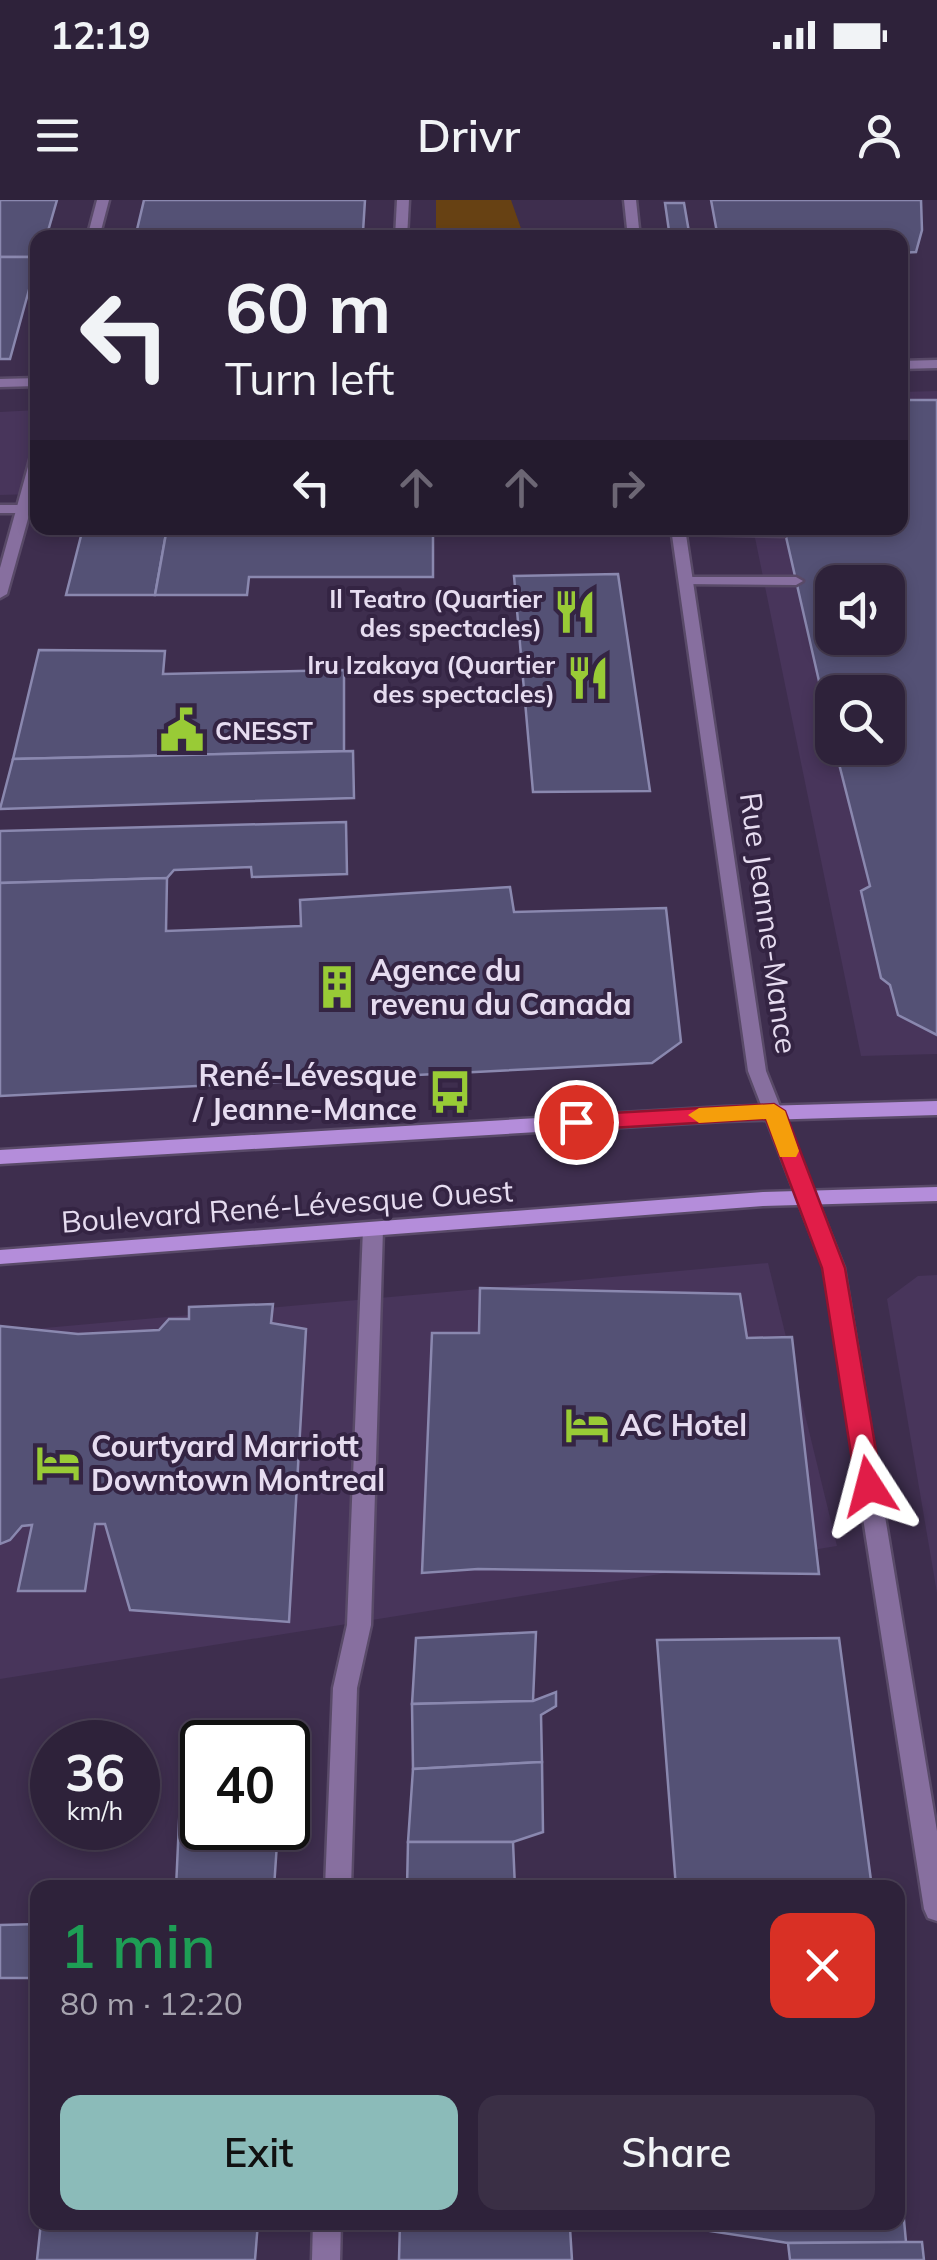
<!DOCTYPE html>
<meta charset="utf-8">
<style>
:root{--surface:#2e223a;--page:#3a2f45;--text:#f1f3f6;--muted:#a7a4af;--line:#493f54;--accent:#8bbbb9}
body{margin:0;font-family:Mulish,sans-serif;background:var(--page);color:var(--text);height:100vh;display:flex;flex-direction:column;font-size:38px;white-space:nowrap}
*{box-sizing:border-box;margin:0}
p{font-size:32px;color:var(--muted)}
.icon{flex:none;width:55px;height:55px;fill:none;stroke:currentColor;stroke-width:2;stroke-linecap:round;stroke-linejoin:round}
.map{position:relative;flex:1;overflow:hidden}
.drawer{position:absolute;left:30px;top:1680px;width:875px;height:350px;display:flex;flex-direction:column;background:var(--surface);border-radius:20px;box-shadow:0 5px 15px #0003,0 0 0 2px var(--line)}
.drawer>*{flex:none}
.hud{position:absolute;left:30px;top:30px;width:878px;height:305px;border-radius:20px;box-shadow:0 5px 15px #0003,0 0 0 2px var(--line);background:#2e223a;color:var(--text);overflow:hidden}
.fabs{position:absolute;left:815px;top:365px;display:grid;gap:20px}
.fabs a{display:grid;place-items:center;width:90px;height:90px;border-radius:20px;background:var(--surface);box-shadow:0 5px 15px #0003,0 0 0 2px var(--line);font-size:50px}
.speed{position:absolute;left:30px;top:1520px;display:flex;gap:20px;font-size:50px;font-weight:700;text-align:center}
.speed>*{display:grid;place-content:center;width:130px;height:130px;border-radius:50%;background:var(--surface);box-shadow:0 5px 15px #0003,0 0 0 2px var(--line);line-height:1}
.speed small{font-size:25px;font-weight:400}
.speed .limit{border:5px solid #111;border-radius:15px;background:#fff;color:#111}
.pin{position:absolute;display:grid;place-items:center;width:85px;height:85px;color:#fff;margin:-42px;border:5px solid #fff;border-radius:50%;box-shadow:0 2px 10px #0007}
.me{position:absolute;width:110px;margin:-55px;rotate:351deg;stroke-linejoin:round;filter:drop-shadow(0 0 8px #0008)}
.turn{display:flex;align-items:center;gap:35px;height:210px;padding:0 30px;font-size:45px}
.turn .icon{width:130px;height:130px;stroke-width:2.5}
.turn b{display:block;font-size:70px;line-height:85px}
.lanes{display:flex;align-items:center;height:95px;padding:0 30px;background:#0003;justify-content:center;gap:50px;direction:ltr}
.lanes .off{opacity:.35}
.round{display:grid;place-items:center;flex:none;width:105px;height:105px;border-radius:20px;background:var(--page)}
.overview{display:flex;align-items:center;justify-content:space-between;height:170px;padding:0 30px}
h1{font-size:60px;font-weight:600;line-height:75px;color:#1e9e55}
.action{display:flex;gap:20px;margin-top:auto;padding:20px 30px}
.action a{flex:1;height:115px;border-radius:20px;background:var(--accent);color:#111;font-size:40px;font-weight:600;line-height:115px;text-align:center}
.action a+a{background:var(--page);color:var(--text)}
.status{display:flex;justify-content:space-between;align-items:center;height:70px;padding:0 50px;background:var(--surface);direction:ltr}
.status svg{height:28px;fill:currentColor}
header{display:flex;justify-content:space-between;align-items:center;height:130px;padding:0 30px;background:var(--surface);font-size:45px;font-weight:600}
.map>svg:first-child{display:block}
</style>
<div class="status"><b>12:19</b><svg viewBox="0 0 49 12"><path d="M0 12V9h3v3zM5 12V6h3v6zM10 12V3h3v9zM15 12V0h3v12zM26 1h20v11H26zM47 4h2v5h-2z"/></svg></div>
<header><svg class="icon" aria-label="menu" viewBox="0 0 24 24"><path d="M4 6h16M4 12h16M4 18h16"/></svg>Drivr<svg class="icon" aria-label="person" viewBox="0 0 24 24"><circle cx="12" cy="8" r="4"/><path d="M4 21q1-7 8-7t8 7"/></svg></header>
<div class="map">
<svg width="937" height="2060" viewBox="0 0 937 2060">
<rect width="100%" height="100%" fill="#3e2e4e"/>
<!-- built -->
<g fill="#48355b" fill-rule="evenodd">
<path d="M 937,191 L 937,854 L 861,856 L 753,328 L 900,328 L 900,192 ZM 832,382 L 888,382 L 888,438 L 832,438 ZM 832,492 L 888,492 L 888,548 L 832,548 Z"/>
<polygon points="37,210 37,294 0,295 0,212"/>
<polygon points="768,1063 837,1346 0,1479 0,1132"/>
<polygon points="937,1075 937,1393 887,1099 918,1076"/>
</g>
<!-- green -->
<polygon fill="#674113" points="436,0 511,0 524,37 436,37"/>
<!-- building -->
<g fill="#545175" stroke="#8a88af" stroke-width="2.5" fill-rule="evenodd">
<polygon points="0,0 57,0 46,38 38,38 38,57 0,57"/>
<polygon points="144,0 365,0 363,32 355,33 362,38 135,38"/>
<polygon points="711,0 921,0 922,30 916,52 900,53 900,38 718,38"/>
<polygon points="665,3 684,3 690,38 670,38"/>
<polygon points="0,57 38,57 10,159 0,159"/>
<path d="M 900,200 L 937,200 L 937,835 L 898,815 L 890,785 L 881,778 L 861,691 L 870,686 L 835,548 L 888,548 L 888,492 L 832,492 L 832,538 L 784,328 L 900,328 ZM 832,382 L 888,382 L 888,438 L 832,438 Z"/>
<polygon points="83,328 167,328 155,395 66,395"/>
<polygon points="167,328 433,328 433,377 249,377 247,395 155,395"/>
<polygon points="618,374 650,591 533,592 514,376"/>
<polygon points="39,450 165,451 163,474 344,470 344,551 13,559"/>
<polygon points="353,551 354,598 0,609 13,559"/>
<polygon points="346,622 347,674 252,677 251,667 174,670 167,678 0,683 0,631"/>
<polygon points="167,678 166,731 301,726 300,700 510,687 514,712 666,708 681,842 652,863 0,896 0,683"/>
<polygon points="480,1088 740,1094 747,1138 792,1137 819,1374 478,1369 422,1373 432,1133 479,1133"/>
<polygon points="273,1104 271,1123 306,1129 289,1422 130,1410 105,1324 95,1324 85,1391 18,1391 32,1325 22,1326 10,1340 0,1344 0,1126 78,1134 159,1130 169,1119 189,1119 189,1107"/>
<polygon points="536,1432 533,1501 412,1504 416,1438"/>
<polygon points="839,1438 872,1688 676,1688 657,1440"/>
<polygon points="556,1492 556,1506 541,1515 542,1562 413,1569 412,1504 533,1501"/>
<polygon points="202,1556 202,1628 278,1628 274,1688 176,1688 182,1557"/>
<polygon points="542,1562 543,1632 513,1642 408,1642 413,1569"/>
<polygon points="408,1642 513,1642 515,1688 407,1688"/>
<polygon points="38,1724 38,1778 0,1778 0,1725"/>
<polygon points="898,1954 906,2042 788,2043 703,2030 702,2022 898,2022"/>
<polygon points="41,2022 258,2022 255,2060 37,2060"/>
<polygon points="400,2022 616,2022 616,2025 570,2028 572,2060 399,2060"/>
<polygon points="906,2042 922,2042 924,2060 790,2060 788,2043"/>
</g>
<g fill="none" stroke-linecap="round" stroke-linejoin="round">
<!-- service casing -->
<g stroke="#594a68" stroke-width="5">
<g id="service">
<polygon points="0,305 23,305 30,309 23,313 0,313"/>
<polygon points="674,328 784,328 791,332 784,336 679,334 674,333"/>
<polygon points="687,377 796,377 803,381 796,385 682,384 682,378"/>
</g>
</g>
<!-- pedestrian casing -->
<g stroke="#594a68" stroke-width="5">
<polygon id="pedestrian" points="937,160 937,168 900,169 900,161"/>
</g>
<!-- minor casing -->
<g stroke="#594a68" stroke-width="5">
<g id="minor">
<polygon points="397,0 409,0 407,38 395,38"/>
<polygon points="373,1022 383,1029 371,1425 357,1488 351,1688 325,1688 333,1488 347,1425 363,1029"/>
<polygon points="313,2022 341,2022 340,2060 312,2060"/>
</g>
</g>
<!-- tertiary casing -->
<g stroke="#594a68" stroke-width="5">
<g id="tertiary">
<polygon points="97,0 109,0 99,38 87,38"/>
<polygon points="624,0 636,0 640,38 628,38"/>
<polygon points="38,178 38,186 0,187 0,179"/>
<polygon points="38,252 38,283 7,394 0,398 0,368 31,256"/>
<polygon points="671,328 685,328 766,871 844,1068 937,1631 937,1721 928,1718 924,1709 824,1068 748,871"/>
</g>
</g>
<!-- secondary casing -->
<g stroke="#594a68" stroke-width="5">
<g id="secondary">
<polygon points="937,901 937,915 724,921 0,964 0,950 724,907"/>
<polygon points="937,987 937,1001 763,1006 0,1064 0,1050 763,992"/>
</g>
</g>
<!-- service -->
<use href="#service" fill="#876f9f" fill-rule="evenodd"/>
<!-- pedestrian -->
<use href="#pedestrian" fill="#876f9f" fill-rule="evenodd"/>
<!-- minor -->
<use href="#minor" fill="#876f9f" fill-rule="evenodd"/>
<!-- tertiary -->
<use href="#tertiary" fill="#876f9f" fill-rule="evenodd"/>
<!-- secondary -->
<use href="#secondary" fill="#b48dda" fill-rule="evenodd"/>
</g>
<!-- route -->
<polygon fill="#e11d48" stroke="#92132f" stroke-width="2.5" points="774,904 785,911 845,1068 882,1286 878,1293 860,1293 856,1286 822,1068 766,919 576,930 565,922 576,915"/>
<!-- slow -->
<polygon fill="#f59e0b" points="774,904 785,911 799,951 796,957 780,957 766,919 699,923 688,915 699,908"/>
<!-- icons -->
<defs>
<g id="restaurant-bare" transform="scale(3.45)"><path d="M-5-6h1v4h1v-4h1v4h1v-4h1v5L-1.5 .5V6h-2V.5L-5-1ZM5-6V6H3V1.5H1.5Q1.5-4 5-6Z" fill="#99cb36" stroke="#342443" stroke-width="2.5" paint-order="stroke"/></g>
<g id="civic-bare" transform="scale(3.45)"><path d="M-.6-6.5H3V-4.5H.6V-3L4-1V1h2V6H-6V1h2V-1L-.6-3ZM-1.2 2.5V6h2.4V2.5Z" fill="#99cb36" stroke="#342443" stroke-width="2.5" paint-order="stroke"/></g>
<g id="building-bare" transform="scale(3.45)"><path d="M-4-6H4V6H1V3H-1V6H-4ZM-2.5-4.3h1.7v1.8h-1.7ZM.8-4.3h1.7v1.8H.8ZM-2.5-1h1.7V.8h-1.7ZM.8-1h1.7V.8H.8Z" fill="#99cb36" stroke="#342443" stroke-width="2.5" paint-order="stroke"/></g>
<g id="bus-bare" transform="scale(3.45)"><path d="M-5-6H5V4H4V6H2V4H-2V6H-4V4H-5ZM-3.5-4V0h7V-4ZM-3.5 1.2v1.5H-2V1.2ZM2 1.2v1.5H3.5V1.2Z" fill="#99cb36" stroke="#342443" stroke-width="2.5" paint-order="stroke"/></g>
<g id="hotel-bare" transform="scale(3.45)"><path d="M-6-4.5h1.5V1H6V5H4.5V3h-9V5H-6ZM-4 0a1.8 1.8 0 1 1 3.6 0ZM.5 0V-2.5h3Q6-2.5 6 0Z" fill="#99cb36" stroke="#342443" stroke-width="2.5" paint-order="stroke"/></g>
</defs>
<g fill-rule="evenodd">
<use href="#restaurant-bare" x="575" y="412"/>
<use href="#restaurant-bare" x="588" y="478"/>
<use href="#civic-bare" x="182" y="530"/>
<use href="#building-bare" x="337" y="787"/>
<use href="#bus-bare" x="450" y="892"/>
<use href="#hotel-bare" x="587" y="1225"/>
<use href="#hotel-bare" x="58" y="1263"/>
</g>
<g text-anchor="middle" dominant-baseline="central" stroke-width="8" stroke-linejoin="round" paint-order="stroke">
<!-- far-poi labels -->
<g font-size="25" font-weight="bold" fill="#e6dcf0" stroke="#342443" text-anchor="end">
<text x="542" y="398">Il Teatro (Quartier<tspan x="542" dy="29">des spectacles)</tspan></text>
<text x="555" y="464">Iru Izakaya (Quartier<tspan x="555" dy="29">des spectacles)</tspan></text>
<text x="215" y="530" text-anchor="start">CNESST</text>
</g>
<!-- street labels -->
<g font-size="30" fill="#e6dcf0" stroke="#342443">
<text transform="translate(769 723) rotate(82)">Rue Jeanne-Mance</text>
<text transform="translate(287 1006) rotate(-4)">Boulevard René-Lévesque Ouest</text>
</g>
<!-- poi labels -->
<g font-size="30" font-weight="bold" fill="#e6dcf0" stroke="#342443" text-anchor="start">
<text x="370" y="770">Agence du<tspan x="370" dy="34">revenu du Canada</tspan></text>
<text x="417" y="875" text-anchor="end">René-Lévesque<tspan x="417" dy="34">/ Jeanne-Mance</tspan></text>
<text x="620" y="1225">AC Hotel</text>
<text x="91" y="1246">Courtyard Marriott<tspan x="91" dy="34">Downtown Montreal</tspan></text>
</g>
</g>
</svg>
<div class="fabs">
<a><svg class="icon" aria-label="sound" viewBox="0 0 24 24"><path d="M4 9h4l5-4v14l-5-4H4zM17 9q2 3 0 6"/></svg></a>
<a><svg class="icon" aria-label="search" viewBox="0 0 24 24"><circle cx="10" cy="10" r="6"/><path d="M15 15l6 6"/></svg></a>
</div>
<div class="speed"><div>36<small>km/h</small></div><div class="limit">40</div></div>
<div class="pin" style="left:576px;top:922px;background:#d93025"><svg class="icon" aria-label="arrive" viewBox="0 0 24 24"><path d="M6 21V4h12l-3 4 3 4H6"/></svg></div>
<svg class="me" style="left:869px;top:1286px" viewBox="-20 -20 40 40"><path d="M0-17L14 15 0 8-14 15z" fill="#e11d48" stroke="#fff" stroke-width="4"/></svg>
<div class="hud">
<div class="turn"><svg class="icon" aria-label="left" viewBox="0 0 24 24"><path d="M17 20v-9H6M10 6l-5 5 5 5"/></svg><div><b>60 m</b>Turn left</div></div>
<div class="lanes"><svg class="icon" aria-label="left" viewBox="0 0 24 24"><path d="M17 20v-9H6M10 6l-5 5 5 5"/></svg><svg class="icon off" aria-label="ahead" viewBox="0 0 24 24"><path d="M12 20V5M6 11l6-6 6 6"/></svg><svg class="icon off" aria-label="ahead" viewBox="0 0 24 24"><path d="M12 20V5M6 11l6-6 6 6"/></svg><svg class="icon off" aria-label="right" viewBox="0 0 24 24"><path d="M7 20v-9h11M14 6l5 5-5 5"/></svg></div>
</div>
<section class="drawer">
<div class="overview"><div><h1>1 min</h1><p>80 m · 12:20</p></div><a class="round" style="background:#d93025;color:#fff"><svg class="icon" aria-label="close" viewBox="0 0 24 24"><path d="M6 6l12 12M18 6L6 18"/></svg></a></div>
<div class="action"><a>Exit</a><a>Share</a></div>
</section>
</div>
